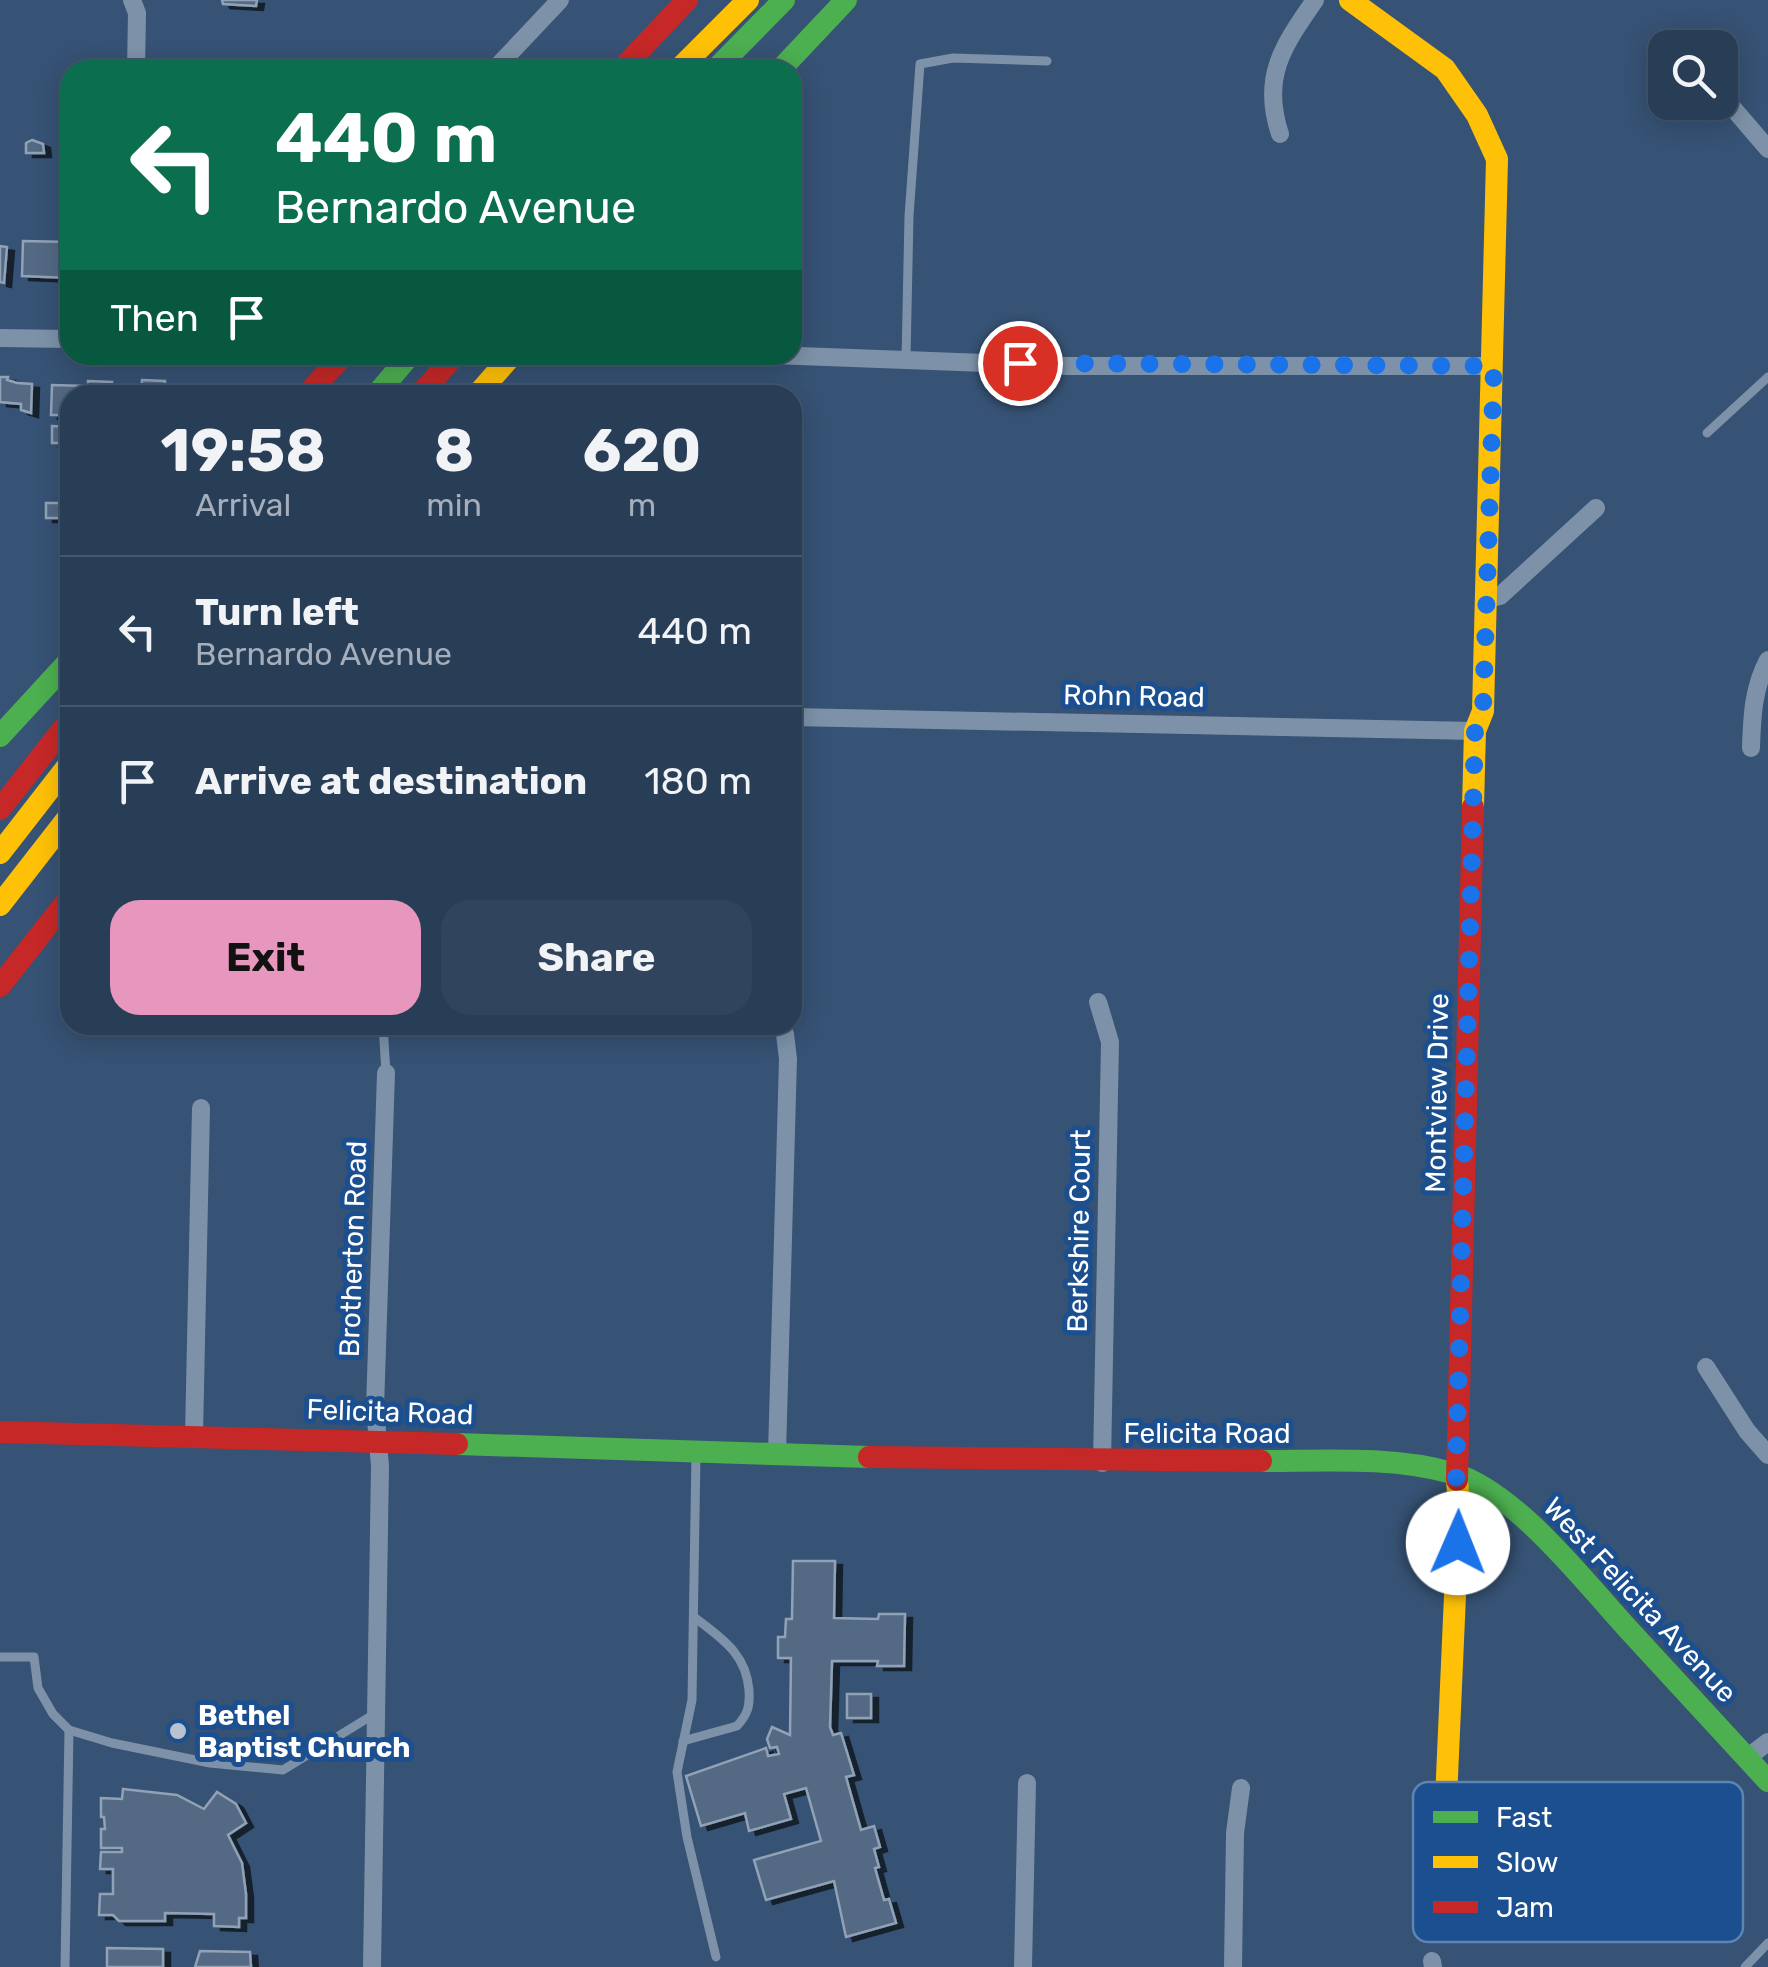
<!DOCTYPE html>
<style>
:root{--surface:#283e57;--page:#30455d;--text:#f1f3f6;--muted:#a5aeba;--line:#44576d;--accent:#e797bd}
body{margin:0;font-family:Rubik,sans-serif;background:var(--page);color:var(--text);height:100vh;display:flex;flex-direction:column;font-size:38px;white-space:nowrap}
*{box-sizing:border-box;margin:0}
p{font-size:32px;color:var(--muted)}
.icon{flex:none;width:55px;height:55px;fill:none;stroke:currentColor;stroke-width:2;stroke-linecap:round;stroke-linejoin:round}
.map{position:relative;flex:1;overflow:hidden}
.side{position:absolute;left:60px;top:385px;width:742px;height:650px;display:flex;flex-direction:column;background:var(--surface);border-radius:30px;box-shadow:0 5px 25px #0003,0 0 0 2px var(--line)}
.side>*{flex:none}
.banner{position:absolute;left:60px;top:60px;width:742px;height:305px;border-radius:30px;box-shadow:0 5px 25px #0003,0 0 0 2px var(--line);background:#0b6e4f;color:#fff;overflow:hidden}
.controls{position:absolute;left:1648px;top:30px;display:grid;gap:20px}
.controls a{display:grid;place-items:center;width:90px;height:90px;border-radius:20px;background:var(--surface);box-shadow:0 5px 25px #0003,0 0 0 2px var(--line);font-size:50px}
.pin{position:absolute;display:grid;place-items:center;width:85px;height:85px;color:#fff;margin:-42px;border:5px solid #fff;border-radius:50%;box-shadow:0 2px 10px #0007}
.me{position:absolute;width:110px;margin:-55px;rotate:1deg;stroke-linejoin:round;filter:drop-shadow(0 0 8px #0008)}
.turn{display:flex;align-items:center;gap:35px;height:210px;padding:0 50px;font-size:45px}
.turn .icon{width:130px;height:130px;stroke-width:2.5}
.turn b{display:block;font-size:70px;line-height:85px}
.then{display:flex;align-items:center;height:95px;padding:0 50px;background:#0003;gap:20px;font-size:38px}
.eta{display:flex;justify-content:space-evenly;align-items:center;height:170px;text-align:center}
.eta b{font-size:60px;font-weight:700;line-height:70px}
.button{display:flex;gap:20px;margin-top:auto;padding:20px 50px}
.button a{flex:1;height:115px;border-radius:30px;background:var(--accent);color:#111;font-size:40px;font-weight:700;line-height:115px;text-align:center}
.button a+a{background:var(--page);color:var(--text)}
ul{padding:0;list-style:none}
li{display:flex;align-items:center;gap:30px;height:150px;padding:0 50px;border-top:2px solid var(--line)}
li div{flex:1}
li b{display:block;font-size:38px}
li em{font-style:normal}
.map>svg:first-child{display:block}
</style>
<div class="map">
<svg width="1768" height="1967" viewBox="0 0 1768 1967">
<defs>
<filter id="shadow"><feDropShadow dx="7" dy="4" stdDeviation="0" flood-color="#0009"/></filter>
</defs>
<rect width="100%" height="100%" fill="#365274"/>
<!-- building -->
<g fill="#526984" stroke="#92a2b6" stroke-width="2.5" filter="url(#shadow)">
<polygon points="222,0 257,0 256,6 223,4"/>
<polygon points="32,140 43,144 44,153 26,153 26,143"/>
<polygon points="23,241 70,242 70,278 22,276"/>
<polygon points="0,246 7,247 4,283 0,282"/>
<polygon points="0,377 8,377 7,380 17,383 32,384 31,413 21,410 21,404 0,402"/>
<polygon points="142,380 165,381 165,392 183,392 183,395 141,395"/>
<polygon points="88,381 112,382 111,392 70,395 70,415 51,415 52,385 88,386"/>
<polygon points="52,426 70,427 70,443 52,443"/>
<rect x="46" y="503" width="16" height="15"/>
<polygon points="793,1561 835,1561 834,1618 878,1619 879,1614 905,1614 904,1666 877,1666 878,1661 832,1661 830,1727 833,1735 841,1733 854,1775 846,1777 861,1830 874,1826 880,1847 874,1849 879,1867 875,1868 884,1900 889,1899 896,1923 846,1937 834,1881 766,1900 754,1860 821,1841 806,1788 784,1794 791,1819 749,1831 745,1813 701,1826 686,1776 766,1748 768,1756 779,1754 777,1747 770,1748 767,1739 772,1727 790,1735 791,1658 778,1658 778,1637 785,1637 786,1619 792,1619"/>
<rect x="847" y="1694" width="24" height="24"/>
<polygon points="123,1789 177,1795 204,1809 217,1792 236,1804 246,1823 228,1835 242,1863 246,1894 246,1918 239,1918 239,1927 214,1926 214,1914 165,1913 165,1921 119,1921 113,1915 99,1915 100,1894 113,1894 113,1869 100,1869 101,1852 122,1852 122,1848 101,1848 101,1829 105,1829 104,1817 101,1817 101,1798 122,1799"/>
<polygon points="107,1948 163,1949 163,1967 107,1967"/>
<polygon points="200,1951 250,1952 251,1967 195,1967"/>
</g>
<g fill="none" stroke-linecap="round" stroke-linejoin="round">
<!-- lane -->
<g stroke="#7d92a8" stroke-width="9">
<polyline points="906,359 909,216 920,64 953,58 1047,61"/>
<polyline points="1707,433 1768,377"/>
<polyline points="383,1025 386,1073"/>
<polyline points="696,1454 692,1700 677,1772 687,1837 716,1957"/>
<polyline points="0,1657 34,1657 38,1688 53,1714 69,1730 112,1743 210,1763 283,1770 376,1713"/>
<path d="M 683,1741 L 737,1726 C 748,1714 750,1706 749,1690 C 746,1653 721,1638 694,1617"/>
<polyline points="65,1967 69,1730"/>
<polyline points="1745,1967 1768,1943"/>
</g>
<!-- street -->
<g stroke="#7d92a8" stroke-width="18">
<polyline points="132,0 137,13 136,70"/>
<polyline points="494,70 560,0"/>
<polyline points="1720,93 1768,149"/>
<path d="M 1280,134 C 1261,77 1283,46 1315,0"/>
<polyline points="0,338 70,339"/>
<polyline points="773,355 1067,366 1493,366"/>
<polyline points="1487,599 1500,596 1596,508"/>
<polyline points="792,717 1475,731"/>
<path d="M 1751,748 C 1752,717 1753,688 1768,660"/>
<polyline points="1098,1002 1110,1042 1102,1463"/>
<polyline points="1706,1367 1747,1431 1768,1455"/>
<polyline points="194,1435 201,1108"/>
<polyline points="777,1454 788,1059 785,1034 780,1025"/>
<polyline points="1747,1758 1768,1742"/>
<polyline points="1432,1961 1433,1967"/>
<polyline points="372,1967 380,1466 375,1408 386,1073"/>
<polyline points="1023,1967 1027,1783"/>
<polyline points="1233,1967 1235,1833 1241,1788"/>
</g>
<!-- fast -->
<g stroke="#4caf50" stroke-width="22">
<polyline points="715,70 784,0"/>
<polyline points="780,70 846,0"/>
<polyline points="376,395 410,355"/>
<polyline points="0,736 70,660"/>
<polyline points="457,1444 869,1457"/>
<path d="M 1261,1461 C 1323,1461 1392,1456 1452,1473 C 1515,1491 1584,1581 1628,1629 C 1675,1680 1721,1730 1768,1781"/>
</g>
<!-- slow -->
<g stroke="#ffc107" stroke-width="22">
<polyline points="1350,0 1445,69 1477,115 1497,159 1483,711 1475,731 1473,807"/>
<polyline points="678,70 748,0"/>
<polyline points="477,395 512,355"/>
<polyline points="0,853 70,763"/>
<polyline points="0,905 70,815"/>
<polyline points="1445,1822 1459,1505 1457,1480"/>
</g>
<!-- jam -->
<g stroke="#c62828" stroke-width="22">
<polyline points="621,70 687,0"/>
<polyline points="306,395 344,355"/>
<polyline points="420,395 455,355"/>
<polyline points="0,809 70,720"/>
<polyline points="0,986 70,897"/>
<polyline points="0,1432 457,1444"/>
<polyline points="869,1457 1261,1461"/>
<polyline points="1457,1480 1473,807"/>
</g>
</g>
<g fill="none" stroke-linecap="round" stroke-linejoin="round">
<!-- route -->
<polyline stroke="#1a73e8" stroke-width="18" stroke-dasharray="0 32.4" points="1020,363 1494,366 1483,711 1475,731 1456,1474 1458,1543"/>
</g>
<!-- markers -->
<circle fill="#b9c2ce" stroke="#1b4f8f" stroke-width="4" cx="178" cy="1731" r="10"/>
<g text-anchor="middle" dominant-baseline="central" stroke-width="10" stroke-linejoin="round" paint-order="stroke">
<!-- street labels -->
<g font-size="28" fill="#fff" stroke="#1b4f8f">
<text transform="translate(1134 696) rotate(1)">Rohn Road</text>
<text transform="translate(1437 1093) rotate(-89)">Montview Drive</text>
<text transform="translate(1079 1231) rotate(-89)">Berkshire Court</text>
<text transform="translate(353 1249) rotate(-88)">Brotherton Road</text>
<text transform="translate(390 1412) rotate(2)">Felicita Road</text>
<text x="1207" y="1433">Felicita Road</text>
<text transform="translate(1640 1600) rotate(47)">West Felicita Avenue</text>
</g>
<!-- poi labels -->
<g font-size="28" font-weight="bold" fill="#fff" stroke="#1b4f8f" text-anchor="start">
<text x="198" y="1715">Bethel<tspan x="198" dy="32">Baptist Church</tspan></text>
</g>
</g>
<!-- legend -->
<rect x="1413" y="1782" width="330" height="160" rx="15" fill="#1b4f8f" stroke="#5f84b1" stroke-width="2.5"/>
<rect x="1433" y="1811" width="45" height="12" fill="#4caf50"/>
<rect x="1433" y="1856" width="45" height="12" fill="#ffc107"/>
<rect x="1433" y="1901" width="45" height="12" fill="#c62828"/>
<g font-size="28" fill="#fff">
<text x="1496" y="1827">Fast</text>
<text x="1496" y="1872">Slow</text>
<text x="1496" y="1917">Jam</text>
</g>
</svg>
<div class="controls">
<a><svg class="icon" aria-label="search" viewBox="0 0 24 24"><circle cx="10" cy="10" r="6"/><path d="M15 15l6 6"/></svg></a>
</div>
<div class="pin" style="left:1020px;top:363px;background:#d93025"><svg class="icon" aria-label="arrive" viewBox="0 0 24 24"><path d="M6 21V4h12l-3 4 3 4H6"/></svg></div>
<svg class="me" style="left:1458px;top:1543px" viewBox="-20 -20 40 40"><circle r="19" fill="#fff"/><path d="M0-13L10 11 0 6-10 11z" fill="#1a73e8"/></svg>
<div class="banner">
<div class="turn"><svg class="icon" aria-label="left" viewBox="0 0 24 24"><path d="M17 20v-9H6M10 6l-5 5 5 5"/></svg><div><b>440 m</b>Bernardo Avenue</div></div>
<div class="then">Then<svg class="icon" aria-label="arrive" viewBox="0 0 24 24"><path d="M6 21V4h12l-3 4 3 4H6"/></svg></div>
</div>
<section class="side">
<div class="eta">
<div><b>19:58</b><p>Arrival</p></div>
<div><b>8</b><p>min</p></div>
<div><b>620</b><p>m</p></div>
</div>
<ul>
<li><svg class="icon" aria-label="left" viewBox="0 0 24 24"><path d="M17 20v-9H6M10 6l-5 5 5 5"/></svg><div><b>Turn left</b><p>Bernardo Avenue</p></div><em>440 m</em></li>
<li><svg class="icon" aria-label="arrive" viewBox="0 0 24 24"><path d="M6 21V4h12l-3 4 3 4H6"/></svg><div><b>Arrive at destination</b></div><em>180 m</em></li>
</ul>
<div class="button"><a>Exit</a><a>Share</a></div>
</section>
</div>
